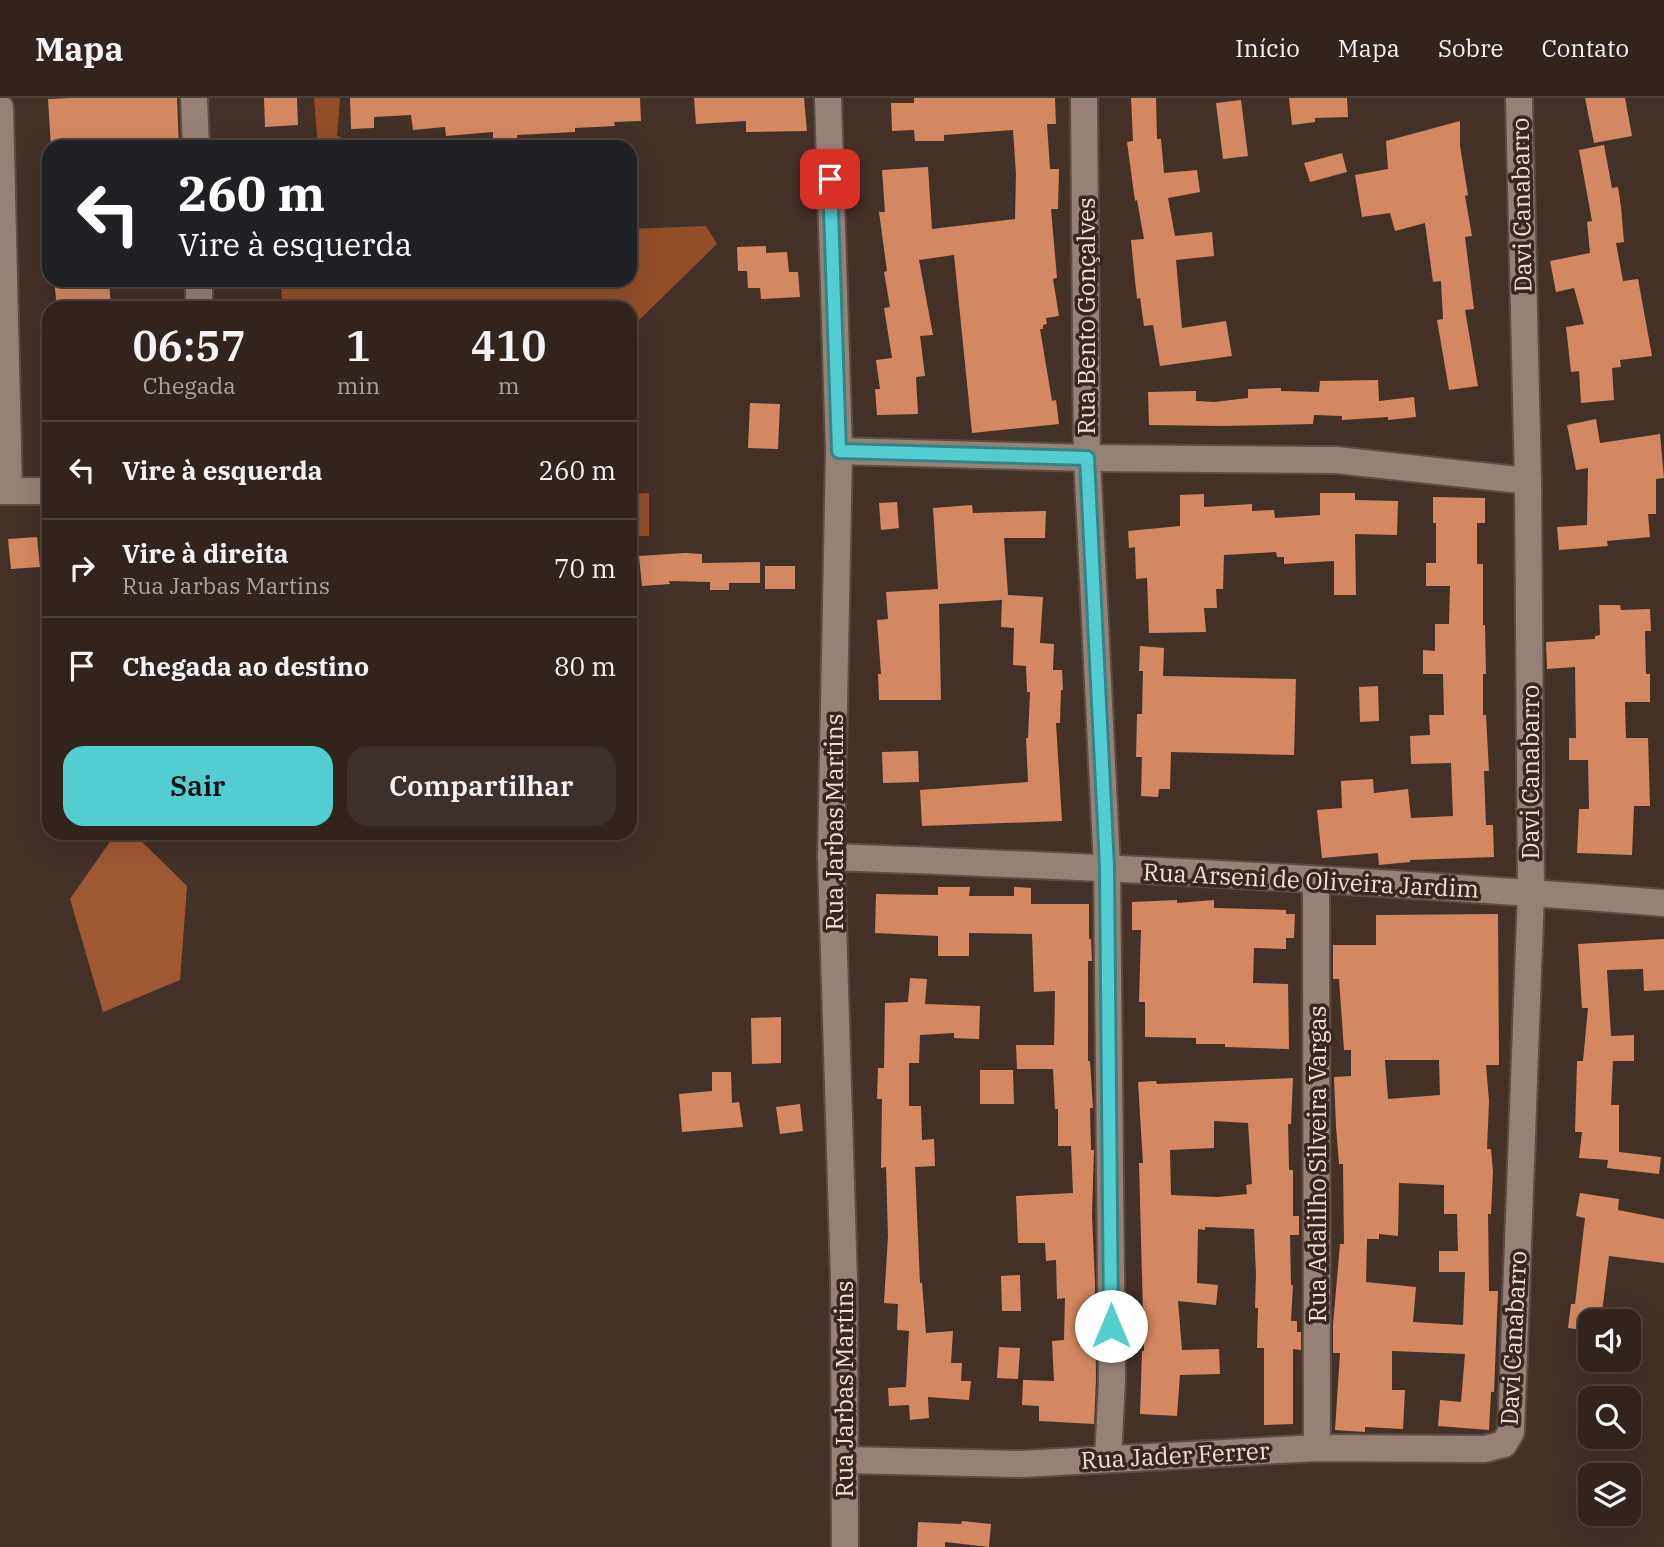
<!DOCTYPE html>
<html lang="pt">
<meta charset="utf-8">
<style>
:root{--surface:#32241d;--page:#3d302a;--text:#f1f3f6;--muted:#a8a4a4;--line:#4d413b;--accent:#52cdd0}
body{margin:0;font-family:"IBM Plex Serif",serif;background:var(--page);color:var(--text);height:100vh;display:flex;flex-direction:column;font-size:26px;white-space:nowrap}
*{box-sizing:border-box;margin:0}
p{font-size:23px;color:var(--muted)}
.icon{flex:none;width:38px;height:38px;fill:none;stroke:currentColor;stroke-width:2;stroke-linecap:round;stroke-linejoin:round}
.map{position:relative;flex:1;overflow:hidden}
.details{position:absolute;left:42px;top:203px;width:595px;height:539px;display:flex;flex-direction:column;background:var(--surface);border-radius:21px;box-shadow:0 7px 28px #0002,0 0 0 2px var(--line)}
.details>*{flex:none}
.banner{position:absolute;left:42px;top:42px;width:595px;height:147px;border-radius:21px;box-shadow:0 7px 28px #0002,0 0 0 2px var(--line);background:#202124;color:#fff;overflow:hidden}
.tools{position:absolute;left:1578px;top:1211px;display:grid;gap:14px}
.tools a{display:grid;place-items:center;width:63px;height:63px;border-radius:14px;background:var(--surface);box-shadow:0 7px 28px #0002,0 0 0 2px var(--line);font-size:35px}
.pin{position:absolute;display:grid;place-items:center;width:60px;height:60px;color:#fff;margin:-30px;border-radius:14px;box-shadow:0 4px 10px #0006}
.me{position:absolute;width:77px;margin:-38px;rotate:0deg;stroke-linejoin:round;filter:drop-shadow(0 0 5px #0008)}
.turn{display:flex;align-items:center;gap:24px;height:147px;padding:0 21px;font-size:32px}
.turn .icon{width:91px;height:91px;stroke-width:2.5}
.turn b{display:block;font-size:49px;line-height:60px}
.eta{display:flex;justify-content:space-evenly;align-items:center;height:119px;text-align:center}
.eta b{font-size:42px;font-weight:600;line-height:49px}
.primary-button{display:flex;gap:14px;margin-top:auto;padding:14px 21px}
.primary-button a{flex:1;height:80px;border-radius:21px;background:var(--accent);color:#111;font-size:28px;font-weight:600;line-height:80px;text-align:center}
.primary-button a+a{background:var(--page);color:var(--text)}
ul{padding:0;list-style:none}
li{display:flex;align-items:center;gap:21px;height:98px;padding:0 21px;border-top:2px solid var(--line)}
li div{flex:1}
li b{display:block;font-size:26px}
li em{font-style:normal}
header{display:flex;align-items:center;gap:42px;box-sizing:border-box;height:98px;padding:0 35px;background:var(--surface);border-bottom:2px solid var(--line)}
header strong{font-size:33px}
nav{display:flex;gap:38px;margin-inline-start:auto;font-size:24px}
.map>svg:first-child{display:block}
</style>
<header>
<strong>Mapa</strong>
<nav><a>Início</a><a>Mapa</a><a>Sobre</a><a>Contato</a></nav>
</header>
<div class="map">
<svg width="1664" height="1449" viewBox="0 0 1664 1449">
<rect width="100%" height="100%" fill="#433027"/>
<!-- forest -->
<g fill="#934e28">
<polygon points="314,0 340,0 337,38 369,49 318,49"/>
<polygon points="706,128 717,146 630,231 630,210 282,210 281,182 630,182 630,131"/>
<polygon points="649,395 649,438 630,438 630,396"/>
</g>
<!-- water -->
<polygon fill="#9e5832" points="116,735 133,735 187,788 180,882 103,914 70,801"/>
<!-- building -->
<g fill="#d38862" fill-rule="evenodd">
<polygon points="71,0 177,0 179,49 51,49 48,1"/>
<polygon points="264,0 297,0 298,27 265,29"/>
<polygon points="350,0 640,0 641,23 614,24 615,28 575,30 575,34 517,37 517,40 493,41 493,34 446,38 445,29 413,32 411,17 374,19 374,30 351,31"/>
<polygon points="694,0 804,0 807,33 746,34 746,23 696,26"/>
<polygon points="914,0 1055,0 1056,26 1047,26 1050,71 1059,71 1058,111 1051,111 1057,180 1053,181 1059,218 1046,220 1047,226 1043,227 1043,231 1040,231 1052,303 1056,302 1059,326 972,335 954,157 919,162 933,237 920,238 925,278 916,279 918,316 877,317 875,291 880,291 876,262 892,260 884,210 890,209 884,174 887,173 879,114 885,114 882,72 928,69 932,131 1015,121 1016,76 1013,32 944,37 944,43 915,43 914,32 892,33 891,5 914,5"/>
<polygon points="1131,0 1156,0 1157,41 1161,41 1164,75 1197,72 1200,94 1168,100 1175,138 1212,134 1214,158 1176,162 1182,230 1226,223 1232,258 1160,268 1153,227 1144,228 1140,200 1137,201 1134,173 1131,142 1144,141 1137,102 1135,103 1127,44 1133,43"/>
<polygon points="1289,0 1347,0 1348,19 1315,20 1315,24 1292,27"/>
<polygon points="1585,0 1625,0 1632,38 1594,45"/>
<polygon points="1241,2 1248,58 1223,61 1216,5"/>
<polygon points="1460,23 1460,48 1468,97 1465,98 1472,138 1465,139 1474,211 1465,212 1478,288 1449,292 1437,222 1443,221 1441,183 1433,184 1425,125 1395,133 1390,115 1362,119 1355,77 1388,71 1386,43"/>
<polygon points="1604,47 1612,90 1618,89 1621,109 1624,144 1616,145 1623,183 1638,181 1652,258 1620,262 1621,269 1612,270 1614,302 1581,305 1579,273 1571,274 1566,229 1584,226 1574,190 1556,194 1550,163 1590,155 1587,124 1592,123 1579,52"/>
<polygon points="1342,55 1347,74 1310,84 1304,65"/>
<polygon points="766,148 766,155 787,154 789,174 798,174 800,199 761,201 760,190 748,190 747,173 738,173 737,149"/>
<polygon points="54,182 109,182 111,210 57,210"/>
<polygon points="1378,282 1379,303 1414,299 1416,319 1388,322 1388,319 1342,322 1342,318 1314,317 1313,326 1223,328 1149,327 1148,294 1196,293 1196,303 1214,304 1248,300 1248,291 1281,290 1281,293 1319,294 1320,283"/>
<polygon points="750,305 780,306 778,351 748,350"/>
<polygon points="1596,321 1600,345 1660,336 1664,380 1656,381 1656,416 1648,416 1650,439 1607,443 1608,448 1559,452 1557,429 1587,427 1588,370 1576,372 1567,327"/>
<polygon points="1320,395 1355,395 1355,402 1398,403 1397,437 1355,436 1356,497 1334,497 1334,463 1284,466 1284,459 1277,459 1276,454 1224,457 1223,491 1216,491 1217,510 1204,510 1206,534 1149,535 1147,480 1136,481 1135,449 1129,450 1128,433 1180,428 1180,397 1204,396 1204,409 1252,406 1252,413 1274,412 1275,420 1320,417"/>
<polygon points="1433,399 1485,400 1485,425 1477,425 1477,466 1483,466 1483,527 1485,527 1486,576 1483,576 1483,617 1486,617 1489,673 1484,673 1486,727 1493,727 1494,759 1410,762 1410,764 1379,767 1378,755 1322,760 1317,712 1342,710 1341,683 1373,681 1374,695 1408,691 1411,720 1453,718 1451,665 1411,666 1410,638 1430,637 1429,617 1444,617 1443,576 1423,576 1423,552 1435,553 1435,526 1449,526 1450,488 1426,488 1426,465 1436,465 1436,425 1433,425"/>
<polygon points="897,404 899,430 881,432 879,405"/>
<polygon points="972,407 973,415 1046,413 1045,440 1004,440 1008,497 1043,499 1040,545 1054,546 1053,572 1062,572 1063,592 1061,592 1060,625 1056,625 1062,723 922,728 920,692 1028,684 1026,640 1028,640 1030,594 1027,594 1026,568 1013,567 1014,530 1001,529 1002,502 939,506 941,602 879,602 878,576 881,576 877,522 888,521 886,494 938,491 933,410"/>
<polygon points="37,439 40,469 11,471 8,441"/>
<polygon points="685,455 702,456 702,465 760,464 760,485 729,485 729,492 710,492 710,484 669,483 670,486 642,488 639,458"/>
<rect x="765" y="468" width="30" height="23"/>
<polygon points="1599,507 1620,507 1621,512 1650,511 1651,533 1645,533 1646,576 1650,576 1650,604 1625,604 1626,640 1648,640 1650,708 1634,708 1632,757 1577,755 1579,711 1589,711 1588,662 1569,662 1569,640 1576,640 1575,569 1547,571 1546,544 1595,541 1595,538 1600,537"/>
<polygon points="1140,548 1164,550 1163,578 1296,581 1294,657 1171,654 1170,691 1159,691 1158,699 1141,698 1142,659 1136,659 1137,616 1142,616 1143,573 1139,573"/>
<polygon points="1378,588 1379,623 1360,624 1359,589"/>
<polygon points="918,653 919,684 883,685 882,654"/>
<polygon points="938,789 970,789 969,798 1014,798 1014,789 1031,790 1031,806 1089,806 1089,841 1091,841 1092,863 1088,863 1088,963 1090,963 1093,1010 1090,1010 1091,1052 1094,1052 1092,1117 1095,1186 1096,1282 1094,1326 1039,1323 1039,1308 1022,1307 1023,1282 1054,1283 1052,1243 1064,1242 1065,1200 1057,1201 1056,1162 1046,1163 1045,1145 1018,1145 1016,1098 1073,1095 1071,1048 1058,1048 1058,1011 1055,1011 1053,971 1017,971 1016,947 1054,947 1055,893 1034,894 1032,836 969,835 969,858 938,858 938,838 875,835 876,796 938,797"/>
<polygon points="1177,802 1177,805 1214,802 1214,810 1286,812 1286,816 1295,816 1294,840 1286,840 1286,851 1254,850 1253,885 1288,886 1289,951 1225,949 1225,946 1196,946 1196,940 1145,939 1145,904 1139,904 1141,832 1132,832 1132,804"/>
<path d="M 1498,816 L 1499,967 L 1486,967 L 1489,1003 L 1487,1051 L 1491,1051 L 1493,1074 L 1491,1116 L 1488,1116 L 1489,1193 L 1498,1193 L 1494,1294 L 1491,1294 L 1489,1332 L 1438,1328 L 1440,1302 L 1461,1304 L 1465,1256 L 1392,1253 L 1392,1292 L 1405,1292 L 1403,1331 L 1365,1329 L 1365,1334 L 1335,1332 L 1340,1255 L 1333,1255 L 1333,1227 L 1340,1146 L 1344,1146 L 1343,1066 L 1339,1066 L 1336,1028 L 1334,979 L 1351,978 L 1351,952 L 1344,952 L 1339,881 L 1333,881 L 1333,847 L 1376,847 L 1376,817 ZM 1385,962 L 1439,962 L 1440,997 L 1388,1001 ZM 1399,1085 L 1444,1087 L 1444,1116 L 1457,1116 L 1458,1153 L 1439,1153 L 1439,1174 L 1465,1174 L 1463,1227 L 1413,1224 L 1416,1189 L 1366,1184 L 1367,1141 L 1379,1141 L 1379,1136 L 1398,1138 Z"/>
<polygon points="1664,841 1664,892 1644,893 1643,871 1607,872 1611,938 1634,937 1634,963 1613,963 1611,1007 1619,1007 1619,1054 1661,1059 1659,1076 1607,1070 1608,1062 1579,1060 1582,1034 1575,1034 1577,963 1583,963 1588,910 1582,910 1578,846"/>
<polygon points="910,880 927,881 925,906 980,908 979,941 954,940 954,935 920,937 919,965 909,965 909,1008 921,1008 922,1042 934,1041 935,1068 915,1069 920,1185 922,1185 926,1235 953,1233 951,1265 962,1265 961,1283 971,1283 969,1302 928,1299 929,1320 910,1322 909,1307 889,1308 888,1290 906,1289 909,1233 897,1232 898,1206 884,1205 888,1138 886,1069 881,1070 882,1001 877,1001 878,970 884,970 885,905 908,904"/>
<polygon points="781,919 781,965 752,966 751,920"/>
<polygon points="980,972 1013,972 1014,1006 980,1006"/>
<polygon points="712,974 731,974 732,1005 739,1004 743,1029 682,1034 679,996 712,993"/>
<path d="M 1293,980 L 1291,1026 L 1288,1026 L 1289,1072 L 1293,1072 L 1293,1118 L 1299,1118 L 1299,1137 L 1290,1137 L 1291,1187 L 1293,1187 L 1291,1223 L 1297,1223 L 1297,1234 L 1301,1234 L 1301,1252 L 1293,1251 L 1293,1326 L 1264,1327 L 1264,1250 L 1257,1250 L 1258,1210 L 1255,1210 L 1256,1176 L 1254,1131 L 1205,1129 L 1205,1132 L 1198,1131 L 1197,1185 L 1218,1187 L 1216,1207 L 1178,1203 L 1182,1252 L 1219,1251 L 1220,1276 L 1180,1277 L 1177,1318 L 1140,1316 L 1142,1253 L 1144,1253 L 1139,1065 L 1143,1065 L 1138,984 L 1156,983 L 1157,986 ZM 1214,1023 L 1248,1025 L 1252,1086 L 1246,1087 L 1247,1096 L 1218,1099 L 1171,1097 L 1170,1052 L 1214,1050 Z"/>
<polygon points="800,1006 803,1033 780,1036 776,1009"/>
<polygon points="1580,1095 1619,1101 1618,1112 1664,1121 1664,1165 1609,1158 1601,1223 1591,1223 1591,1233 1568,1230 1571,1206 1575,1206 1585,1120 1576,1118"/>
<polygon points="1020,1177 1021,1213 1002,1213 1001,1178"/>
<polygon points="999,1249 1020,1250 1018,1281 997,1280"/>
<polygon points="962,1423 991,1426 989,1449 945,1444 945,1449 917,1449 918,1424 961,1426"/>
</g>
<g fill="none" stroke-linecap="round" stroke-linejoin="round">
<!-- minor casing -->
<g stroke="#5c4c44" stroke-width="30">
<g id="minor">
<polyline points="194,0 196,49"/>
<polyline points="828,0 839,353 831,759 844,1183 845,1449"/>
<polyline points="1084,0 1087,360 1107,769 1112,1282 1108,1360"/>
<polyline points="0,10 9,393"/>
<polyline points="199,182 199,210"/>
<polyline points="839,353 1087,360 1336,362 1528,383"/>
<polyline points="0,393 49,393"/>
<path d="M 831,759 C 1109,769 1387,783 1664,805"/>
<polyline points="1316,783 1317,1350"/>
<polyline points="845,1362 1021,1366 1317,1350 1485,1351 1504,1346 1511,1334 1531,794 1528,383 1519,0"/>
</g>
</g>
<!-- minor -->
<use href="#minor" stroke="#978075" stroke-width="26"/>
</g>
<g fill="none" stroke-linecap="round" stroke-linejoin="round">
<!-- route casing -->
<g stroke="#358587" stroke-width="18">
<polyline id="route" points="830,81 839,353 1087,360 1107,769 1111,1228"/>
</g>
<!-- route -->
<use href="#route" stroke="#52cdd0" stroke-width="12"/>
</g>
<g text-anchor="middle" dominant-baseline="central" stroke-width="7" stroke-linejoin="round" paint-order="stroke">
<!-- street labels -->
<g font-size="24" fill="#ede0da" stroke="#39261d">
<text transform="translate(1521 107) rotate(-91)">Davi Canabarro</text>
<text transform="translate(1086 218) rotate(-90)">Rua Bento Gonçalves</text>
<text transform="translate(1530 674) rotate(-90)">Davi Canabarro</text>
<text transform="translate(834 724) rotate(-90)">Rua Jarbas Martins</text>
<text transform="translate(1311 782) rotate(3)">Rua Arseni de Oliveira Jardim</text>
<text transform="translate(1317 1066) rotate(-90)">Rua Adalilho Silveira Vargas</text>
<text transform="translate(1513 1240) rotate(-87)">Davi Canabarro</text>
<text transform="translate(844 1291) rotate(-90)">Rua Jarbas Martins</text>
<text transform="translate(1175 1357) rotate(-3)">Rua Jader Ferrer</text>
</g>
</g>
</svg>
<div class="tools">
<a><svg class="icon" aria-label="sound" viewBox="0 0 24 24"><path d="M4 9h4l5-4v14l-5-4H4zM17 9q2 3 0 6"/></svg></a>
<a><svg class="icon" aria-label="search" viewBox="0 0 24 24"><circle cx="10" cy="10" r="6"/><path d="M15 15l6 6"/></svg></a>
<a><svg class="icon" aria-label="layers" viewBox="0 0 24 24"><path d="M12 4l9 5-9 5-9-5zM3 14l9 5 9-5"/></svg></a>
</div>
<div class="pin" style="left:830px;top:81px;background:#d93025"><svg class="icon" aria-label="arrive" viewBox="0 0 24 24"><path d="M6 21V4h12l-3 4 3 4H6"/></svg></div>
<svg class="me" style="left:1111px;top:1228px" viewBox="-20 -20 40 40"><circle r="19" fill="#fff"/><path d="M0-13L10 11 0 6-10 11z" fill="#52cdd0"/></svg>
<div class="banner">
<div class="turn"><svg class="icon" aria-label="left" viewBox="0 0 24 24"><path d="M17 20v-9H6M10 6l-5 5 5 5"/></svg><div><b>260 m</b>Vire à esquerda</div></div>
</div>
<section class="details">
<div class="eta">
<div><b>06:57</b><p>Chegada</p></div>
<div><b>1</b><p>min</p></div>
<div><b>410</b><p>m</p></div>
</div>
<ul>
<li><svg class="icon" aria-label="left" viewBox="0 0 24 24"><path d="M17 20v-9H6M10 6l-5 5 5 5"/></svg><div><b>Vire à esquerda</b></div><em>260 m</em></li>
<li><svg class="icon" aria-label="right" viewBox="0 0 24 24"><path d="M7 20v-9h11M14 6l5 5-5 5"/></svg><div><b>Vire à direita</b><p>Rua Jarbas Martins</p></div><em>70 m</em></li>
<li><svg class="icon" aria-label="arrive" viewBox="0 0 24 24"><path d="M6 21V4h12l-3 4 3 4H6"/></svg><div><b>Chegada ao destino</b></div><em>80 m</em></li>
</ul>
<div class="primary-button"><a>Sair</a><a>Compartilhar</a></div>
</section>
</div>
